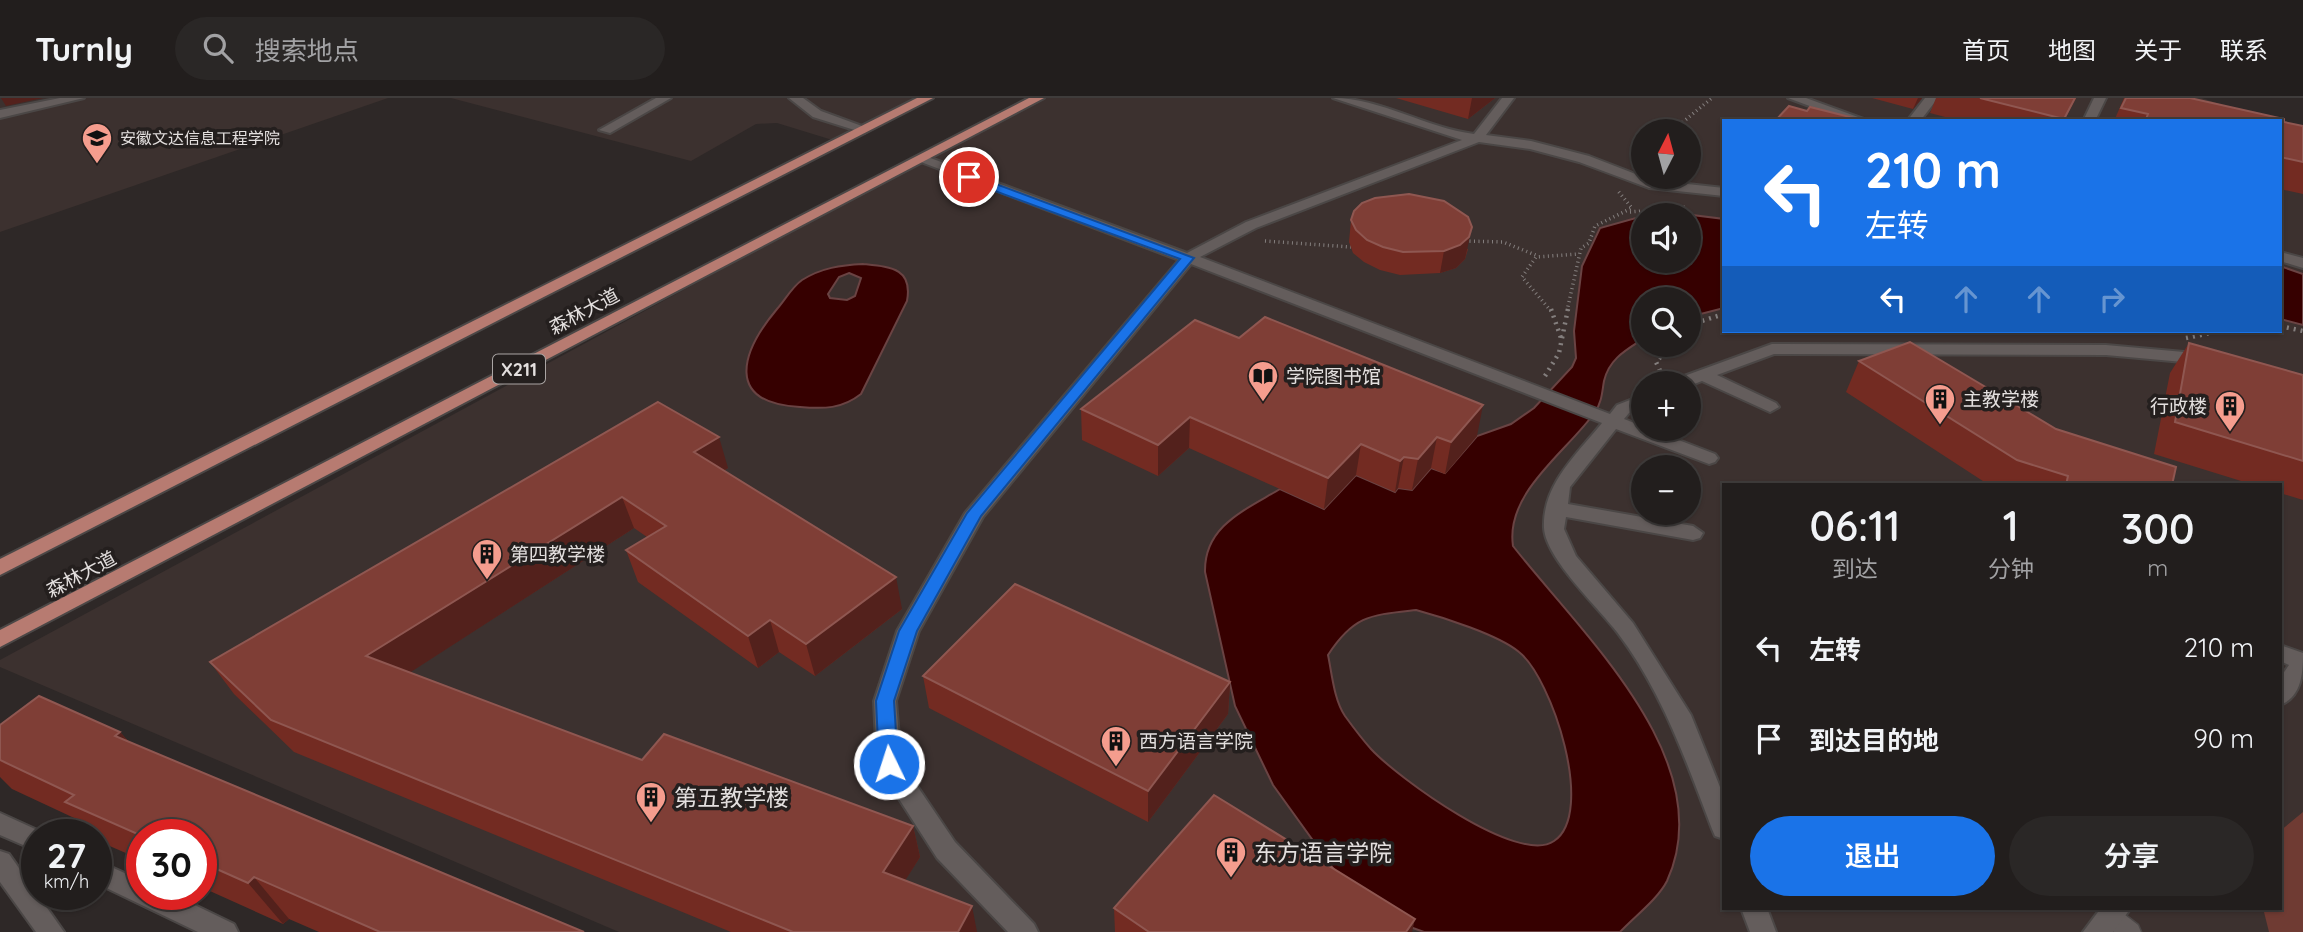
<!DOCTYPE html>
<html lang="zh">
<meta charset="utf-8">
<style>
:root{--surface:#221e1d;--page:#2a2726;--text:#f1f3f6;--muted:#a2a2a4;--line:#3f3c3b;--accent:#1a73e8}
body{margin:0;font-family:Quicksand,"Noto Sans SC",sans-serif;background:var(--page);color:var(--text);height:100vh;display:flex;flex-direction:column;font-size:26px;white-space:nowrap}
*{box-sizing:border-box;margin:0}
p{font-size:23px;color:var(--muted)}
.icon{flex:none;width:38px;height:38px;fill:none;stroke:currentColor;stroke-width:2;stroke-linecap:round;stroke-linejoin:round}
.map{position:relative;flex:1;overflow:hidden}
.sheet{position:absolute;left:1722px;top:385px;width:560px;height:427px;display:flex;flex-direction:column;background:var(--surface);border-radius:0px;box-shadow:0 2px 5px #0004,0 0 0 2px var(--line)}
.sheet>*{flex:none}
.banner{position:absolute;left:1722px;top:21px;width:560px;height:214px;border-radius:0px;box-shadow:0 2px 5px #0004,0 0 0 2px var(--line);background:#1a73e8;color:#fff;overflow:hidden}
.needle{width:46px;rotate:6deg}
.fabs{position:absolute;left:1631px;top:21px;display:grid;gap:14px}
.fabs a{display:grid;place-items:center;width:70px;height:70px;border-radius:50%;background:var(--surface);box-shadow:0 2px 5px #0004,0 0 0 2px var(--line);font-size:35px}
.speed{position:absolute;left:21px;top:721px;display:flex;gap:14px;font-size:35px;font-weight:700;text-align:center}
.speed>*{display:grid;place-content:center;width:91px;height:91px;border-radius:50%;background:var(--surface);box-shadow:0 2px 5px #0004,0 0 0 2px var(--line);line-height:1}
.speed small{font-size:18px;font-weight:400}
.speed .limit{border:10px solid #d22;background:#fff;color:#111}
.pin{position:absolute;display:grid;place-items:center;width:60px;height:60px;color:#fff;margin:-30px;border:4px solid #fff;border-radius:50%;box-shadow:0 2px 7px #0007}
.me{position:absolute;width:77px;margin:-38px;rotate:356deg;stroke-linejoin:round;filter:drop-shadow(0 0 5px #0008)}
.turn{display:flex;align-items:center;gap:24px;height:147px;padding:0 28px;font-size:32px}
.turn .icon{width:91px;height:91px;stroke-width:2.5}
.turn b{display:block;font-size:49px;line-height:60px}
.lanes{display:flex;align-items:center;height:66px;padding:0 28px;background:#0003;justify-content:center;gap:35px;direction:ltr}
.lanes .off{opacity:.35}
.eta{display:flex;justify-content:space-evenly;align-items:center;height:119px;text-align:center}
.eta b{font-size:42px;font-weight:600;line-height:49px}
.action{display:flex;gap:14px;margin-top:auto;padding:14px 28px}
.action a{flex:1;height:80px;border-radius:42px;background:var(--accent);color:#fff;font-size:28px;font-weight:600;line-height:80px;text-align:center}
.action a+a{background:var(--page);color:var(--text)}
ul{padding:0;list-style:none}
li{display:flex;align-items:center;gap:21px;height:91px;padding:0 28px}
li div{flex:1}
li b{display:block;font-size:26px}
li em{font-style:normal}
header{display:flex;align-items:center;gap:42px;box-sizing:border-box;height:98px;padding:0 35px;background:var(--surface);border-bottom:2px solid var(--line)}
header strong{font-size:33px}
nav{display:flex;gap:38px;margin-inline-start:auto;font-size:24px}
.search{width:490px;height:63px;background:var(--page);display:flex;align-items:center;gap:18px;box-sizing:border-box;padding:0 24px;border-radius:38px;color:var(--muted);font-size:26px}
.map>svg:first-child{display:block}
</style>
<header>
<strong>Turnly</strong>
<div class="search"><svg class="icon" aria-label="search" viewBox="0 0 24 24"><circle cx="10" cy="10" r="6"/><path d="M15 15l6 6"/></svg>搜索地点</div>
<nav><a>首页</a><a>地图</a><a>关于</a><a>联系</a></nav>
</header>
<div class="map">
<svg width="2303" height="834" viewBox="0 0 2303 834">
<rect width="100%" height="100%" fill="#2e2827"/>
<!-- built -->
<g fill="#3c312f" fill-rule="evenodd">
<polygon points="0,0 388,0 0,134"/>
<polygon points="451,0 927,0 839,44 777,25 756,26 691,63"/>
<path d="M 1038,0 L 2202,0 L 2269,23 L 1724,23 L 1724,233 L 2280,233 L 2280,27 L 2303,35 L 2303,834 L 619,834 L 0,569 L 0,562 ZM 1643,33 L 1689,33 L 1689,79 L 1643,79 ZM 1643,117 L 1689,117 L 1689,163 L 1643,163 ZM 1643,201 L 1689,201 L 1689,247 L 1643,247 ZM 1643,285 L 1689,285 L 1689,331 L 1643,331 ZM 1643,369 L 1689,369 L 1689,415 L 1643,415 ZM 1724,387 L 2280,387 L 2280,810 L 1724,810 Z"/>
</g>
<!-- green -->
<polygon fill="#6f3b33" points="2303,714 2303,834 2269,834 2263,810 2280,810 2280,733"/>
<!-- water -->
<g fill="#360000" stroke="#6a4343" stroke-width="2" fill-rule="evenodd">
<path d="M 1676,115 L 1724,121 L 1724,210 L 1689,219 L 1689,201 L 1643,201 L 1643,241 C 1626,252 1609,261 1604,283 C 1602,294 1602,304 1595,314 C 1568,353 1505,394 1513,448 C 1580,534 1722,663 1667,783 C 1658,801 1634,819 1620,834 L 1424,834 L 1399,825 L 1335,773 L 1273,687 L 1235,608 L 1205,474 C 1204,428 1245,412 1280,391 L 1324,411 L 1356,377 L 1395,394 L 1398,390 L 1412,392 L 1431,370 L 1445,375 L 1477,338 L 1511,326 L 1534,310 L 1572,269 L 1576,260 L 1574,233 L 1582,168 L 1600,130 L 1643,118 L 1643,163 L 1689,163 L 1689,117 L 1651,117 ZM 1416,512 C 1442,519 1499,537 1519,554 C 1552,580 1596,715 1554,743 C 1518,768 1397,679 1371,651 C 1362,641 1353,629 1345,618 C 1334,602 1332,576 1328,557 C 1354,517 1371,517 1416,512 Z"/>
<path d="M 863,166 C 891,169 913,170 907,203 L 861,296 C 842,311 824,311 800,309 C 724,305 741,254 777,211 C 785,202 792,189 802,182 C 821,170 841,167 863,166 ZM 849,175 L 861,180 L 855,198 L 847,202 L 830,200 L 828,196 L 839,179 Z"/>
<polygon points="2280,168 2303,176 2303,227 2280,221"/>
</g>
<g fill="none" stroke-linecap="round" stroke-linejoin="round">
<!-- service casing -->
<g stroke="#4b4746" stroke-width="3">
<polygon id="service" points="2116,810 2138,827 2141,834 2114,834 2104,825 2100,818 2104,811"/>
</g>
<!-- minor casing -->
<g stroke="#4b4746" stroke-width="4">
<g id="minor">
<polygon points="60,0 84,0 0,20 0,12"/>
<polygon points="656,0 671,0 610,35 599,32"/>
<polygon points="789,0 803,0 821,13 870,31 864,35 813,19"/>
<path d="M 1333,0 C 1381,0 1426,30 1474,36 L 1502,0 L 1514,0 L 1486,37 L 1531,43 L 1589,58 L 1651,82 L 1724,90 L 1724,98 L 1649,90 L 1579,64 L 1530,51 L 1479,44 L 1256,130 L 1200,159 L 1610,316 L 1617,307 L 1643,297 L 1643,308 L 1629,315 L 1624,321 L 1715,356 L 1718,360 L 1715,364 L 1709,366 L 1616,331 L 1570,389 L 1568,406 L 1693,428 L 1703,435 L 1700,440 L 1693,442 L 1566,419 L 1564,431 L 1576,458 L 1633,525 L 1691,617 L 1724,699 L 1724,741 L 1715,738 L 1712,731 C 1686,663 1662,593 1617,534 C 1598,509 1546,461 1544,430 C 1542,387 1577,356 1602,325 L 1191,166 L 983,419 L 919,533 L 896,603 L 901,664 L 955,744 L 1034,826 L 1038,834 L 1008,834 L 937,760 L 881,673 L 877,666 L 874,603 L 897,533 L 965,415 L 1179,162 L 913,61 L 925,58 L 1187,155 L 1246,124 L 1462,42 Z"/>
<polygon points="1788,0 1806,0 1869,23 1850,23"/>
<polygon points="1925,0 1938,0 1920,23 1907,23"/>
<polygon points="2094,0 2106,0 2095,23 2083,23"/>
<polygon points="2280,154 2303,160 2303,170 2280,163"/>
<polygon points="1772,246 2106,247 2184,254 2211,261 2213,265 2205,270 2183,264 2106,257 1774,256 1717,277 1776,305 1779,309 1770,314 1702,283 1689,288 1689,285 1673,285 1676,281"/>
<path d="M 2280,547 L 2303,555 C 2303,574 2302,599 2280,607 L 2280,580 L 2289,567 L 2280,563 Z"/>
<polygon points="0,715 46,736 37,737 37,753 0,737"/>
<polygon points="0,753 9,756 64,834 36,834 0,784"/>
<polygon points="96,762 142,783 142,796 172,796 234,826 238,834 198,834 96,785"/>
<polygon points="1741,810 1767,810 1776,834 1750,834"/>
<polygon points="2101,810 2131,810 2113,834 2083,834"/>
</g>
</g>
<!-- primary casing -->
<g stroke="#4b4746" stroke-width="4">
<g id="primary">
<polygon points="917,0 933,0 0,477 0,461"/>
<polygon points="1029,0 1044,0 0,549 0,532"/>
</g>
</g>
<!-- path-far1 -->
<g stroke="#847f7e" stroke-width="3.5" stroke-dasharray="1 3.5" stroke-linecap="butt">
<polyline points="1672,33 1712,0"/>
<polyline points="1632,61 1643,55"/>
<polyline points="1630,114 1687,109"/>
<polyline points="1265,143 1351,149"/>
<polyline points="1465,143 1503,144 1538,158"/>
<polyline points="1551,213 1522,179 1536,159 1579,156"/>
<polyline points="1567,213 1581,150 1589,145 1595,128 1632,110 1618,93"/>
</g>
<!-- path -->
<g stroke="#847f7e" stroke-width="4.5" stroke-dasharray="2 5" stroke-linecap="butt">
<polyline points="1551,211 1561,240"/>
<polyline points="1689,227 1724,216"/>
<polyline points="2280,228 2303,233"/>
<polyline points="2186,240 2220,233"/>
<polyline points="1545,278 1559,255 1568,211"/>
<polyline points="1663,279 1656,264 1671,247"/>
</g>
<!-- service -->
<use href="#service" fill="#645d5c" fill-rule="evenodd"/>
<!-- minor -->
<use href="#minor" fill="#645d5c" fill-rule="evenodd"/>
<!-- primary -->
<use href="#primary" fill="#b77b71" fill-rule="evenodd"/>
</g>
<!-- wall -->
<g fill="#732b22">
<polygon points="1396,0 1495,0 1468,21"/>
<polygon points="1872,0 1922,0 1913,11"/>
<polygon points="1936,0 2076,0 2064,23 1960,23 1930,15"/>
<polygon points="2124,0 2190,0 2284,21 2284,24 2303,28 2303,96 2280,91 2280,23 2114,23"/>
<polygon points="1351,122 1468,151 1465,161 1456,170 1440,175 1400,177 1380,172 1364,164 1353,155 1349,144"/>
<polygon points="2189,245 2303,277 2303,402 2280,395 2280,387 2254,387 2154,356 2170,275"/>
<polygon points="1859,263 2056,331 2172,387 1989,387 1846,294"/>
<polygon points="658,304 728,370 723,373 902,511 815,578 779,554 758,570 638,484 626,452 647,439 634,430 410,574 642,662 913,728 920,759 905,782 977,834 731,834 294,654 234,596 210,564"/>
<polygon points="1081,311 1477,338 1445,376 1431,370 1412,392 1398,390 1395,394 1356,377 1324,411 1189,350 1158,378 1082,342"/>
<polygon points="923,578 1230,584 1228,616 1148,724 929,610"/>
<polygon points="0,627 120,634 129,644 584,834 319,834 289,821 283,826 201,789 201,737 142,737 142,762 105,746 87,726 12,691 0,679"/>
<polygon points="1114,810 1412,834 1115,834"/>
</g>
<!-- shaded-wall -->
<g fill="#53211c">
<polygon points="1,0 43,0 6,8"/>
<polygon points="1472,0 1495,0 1468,21"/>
<polygon points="1918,0 1922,0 1913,11"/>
<polygon points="1472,129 1465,161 1456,170 1440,175 1444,153"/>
<polygon points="1483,307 1477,338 1445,376 1451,344"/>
<polygon points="1190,319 1189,350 1158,378 1158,347"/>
<polygon points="719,339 728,370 703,386 694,354"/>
<polygon points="1437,339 1431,370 1412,392 1418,361"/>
<polygon points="1361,346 1356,377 1324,411 1328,380"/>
<polygon points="1404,359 1398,390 1395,394 1400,363"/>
<polygon points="622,399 634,430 386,590 366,558"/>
<polygon points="896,479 902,511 815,578 806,546"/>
<polygon points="770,522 779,554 758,570 748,538"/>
<polygon points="1230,584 1228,616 1148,724 1148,693"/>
<polygon points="120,634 157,677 115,638"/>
<polygon points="913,728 920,759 891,805 883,774"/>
<polygon points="254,779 289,821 283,826 248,785"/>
<polygon points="972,808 977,834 958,834"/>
<polygon points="1415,821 1412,834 1406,834"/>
</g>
<!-- building -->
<g fill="#7f3e36" stroke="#8f5751" stroke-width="2">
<polygon points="1980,0 2075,0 2064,21"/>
<polygon points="2126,0 2190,0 2284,21 2284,24 2303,28 2303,64 2280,59 2280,23 2154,23 2146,21 2148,16 2121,10"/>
<polygon points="1789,8 1807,13 1810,9 1854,20 1851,23 1775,23"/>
<polygon points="1409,96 1444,103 1468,119 1472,129 1469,139 1460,147 1444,153 1403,154 1383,149 1367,142 1356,132 1351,122 1354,113 1362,105 1375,100"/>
<polygon points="1265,219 1483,307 1451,344 1437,339 1418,361 1404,359 1400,363 1361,346 1328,380 1190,319 1158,347 1081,311 1195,222 1239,240"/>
<polygon points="1910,244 2056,331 2176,369 2172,387 2066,387 2068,378 2017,362 1859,263"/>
<polygon points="2189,245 2303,277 2303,363 2175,324"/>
<polygon points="658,304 719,339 694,354 896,479 806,546 770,522 748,538 626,452 666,428 622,399 366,558 642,662 664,636 913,728 883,774 972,808 958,834 793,834 271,622 210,564"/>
<polygon points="1015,486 1230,584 1148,693 923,578"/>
<polygon points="39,598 120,634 115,638 584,834 380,834 254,779 248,785 201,764 201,737 142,737 142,738 65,704 74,697 0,662 0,627"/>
<polygon points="1214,697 1415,821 1406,834 1149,834 1114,810"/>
</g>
<!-- route -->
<polygon fill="#1a73e8" stroke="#114b97" stroke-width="2" points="969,76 1194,160 981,418 917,533 894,603 898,666 895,672 882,672 879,666 876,603 899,533 967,415 1180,161 965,82 963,79"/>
<!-- icons -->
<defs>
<g id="university-pin" transform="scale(1.575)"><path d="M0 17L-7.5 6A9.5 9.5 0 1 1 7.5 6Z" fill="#f59d8e" stroke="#241f1e"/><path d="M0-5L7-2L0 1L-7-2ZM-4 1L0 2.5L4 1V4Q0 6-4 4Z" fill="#111"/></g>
<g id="library-pin" transform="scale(1.575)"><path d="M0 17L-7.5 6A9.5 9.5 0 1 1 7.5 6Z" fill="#f59d8e" stroke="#241f1e"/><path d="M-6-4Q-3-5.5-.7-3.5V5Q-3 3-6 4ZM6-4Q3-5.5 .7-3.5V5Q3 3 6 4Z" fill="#111"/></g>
<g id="building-pin" transform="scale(1.575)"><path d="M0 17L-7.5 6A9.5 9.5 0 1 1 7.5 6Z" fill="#f59d8e" stroke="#241f1e"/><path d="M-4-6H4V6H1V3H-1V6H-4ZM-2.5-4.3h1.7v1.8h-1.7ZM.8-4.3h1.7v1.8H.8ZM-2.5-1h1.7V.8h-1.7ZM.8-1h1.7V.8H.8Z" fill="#111"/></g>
</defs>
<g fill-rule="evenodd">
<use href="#university-pin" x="97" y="40"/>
<use href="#library-pin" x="1263" y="278"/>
<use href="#building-pin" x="1940" y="301"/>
<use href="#building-pin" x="2230" y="308"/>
<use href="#building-pin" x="487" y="456"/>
<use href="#building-pin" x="1116" y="643"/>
<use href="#building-pin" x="651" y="699"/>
<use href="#building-pin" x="1231" y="754"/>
</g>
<g text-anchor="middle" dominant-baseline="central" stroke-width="7" stroke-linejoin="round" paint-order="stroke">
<!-- far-poi labels -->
<g font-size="16" fill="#e3dfde" stroke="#241f1e" text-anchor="start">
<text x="120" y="40">安徽文达信息工程学院</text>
</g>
<!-- shield labels -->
<rect fill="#241f1e" stroke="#aaa5a4" stroke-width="2" x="493" y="256.5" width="52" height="29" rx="5"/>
<g font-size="18" font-weight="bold" fill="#e3dfde">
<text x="519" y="271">X211</text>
</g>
<!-- street labels -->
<g font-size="19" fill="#e3dfde" stroke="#241f1e">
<text transform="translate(584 213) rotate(-28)">森林大道</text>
<text transform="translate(81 476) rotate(-28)">森林大道</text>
</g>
<!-- poi labels -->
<g font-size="19" fill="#e3dfde" stroke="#241f1e" text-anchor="start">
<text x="1286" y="278">学院图书馆</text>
<text x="1963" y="301">主教学楼</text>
<text x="2207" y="308" text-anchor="end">行政楼</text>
<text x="510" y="456">第四教学楼</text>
<text x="1139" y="643">西方语言学院</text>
</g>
<!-- near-poi labels -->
<g font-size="23" fill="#e3dfde" stroke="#241f1e" text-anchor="start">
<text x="674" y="699">第五教学楼</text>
<text x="1254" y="754">东方语言学院</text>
</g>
</g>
</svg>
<div class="fabs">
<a><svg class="needle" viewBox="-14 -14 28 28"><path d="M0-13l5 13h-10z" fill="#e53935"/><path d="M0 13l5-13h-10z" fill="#a2a2a4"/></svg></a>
<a><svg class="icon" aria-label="sound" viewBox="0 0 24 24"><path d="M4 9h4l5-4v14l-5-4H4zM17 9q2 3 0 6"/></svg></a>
<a><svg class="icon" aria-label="search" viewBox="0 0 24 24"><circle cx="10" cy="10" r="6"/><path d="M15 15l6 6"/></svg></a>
<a>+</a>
<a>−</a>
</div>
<div class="speed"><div>27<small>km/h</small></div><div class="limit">30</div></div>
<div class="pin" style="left:969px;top:79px;background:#d93025"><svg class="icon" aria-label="arrive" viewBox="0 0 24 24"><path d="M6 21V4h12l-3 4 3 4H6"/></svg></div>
<svg class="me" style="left:889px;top:666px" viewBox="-20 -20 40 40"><circle r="17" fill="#1a73e8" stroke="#fff" stroke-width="3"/><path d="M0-11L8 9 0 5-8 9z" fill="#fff"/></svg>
<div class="banner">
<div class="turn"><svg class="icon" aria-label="left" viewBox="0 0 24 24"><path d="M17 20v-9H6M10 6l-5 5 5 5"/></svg><div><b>210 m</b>左转</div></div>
<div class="lanes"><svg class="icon" aria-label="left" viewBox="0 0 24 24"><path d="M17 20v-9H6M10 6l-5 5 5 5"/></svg><svg class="icon off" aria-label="ahead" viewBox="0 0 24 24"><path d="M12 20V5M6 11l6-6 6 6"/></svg><svg class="icon off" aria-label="ahead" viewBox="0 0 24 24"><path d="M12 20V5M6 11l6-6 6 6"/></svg><svg class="icon off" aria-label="right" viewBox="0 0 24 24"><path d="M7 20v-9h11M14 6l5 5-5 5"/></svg></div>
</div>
<section class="sheet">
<div class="eta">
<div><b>06:11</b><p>到达</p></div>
<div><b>1</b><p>分钟</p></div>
<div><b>300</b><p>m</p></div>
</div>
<ul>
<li><svg class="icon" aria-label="left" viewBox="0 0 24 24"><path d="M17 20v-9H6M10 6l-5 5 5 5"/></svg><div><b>左转</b></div><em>210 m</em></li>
<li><svg class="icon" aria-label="arrive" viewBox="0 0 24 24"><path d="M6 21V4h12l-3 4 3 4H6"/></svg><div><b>到达目的地</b></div><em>90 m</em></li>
</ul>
<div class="action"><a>退出</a><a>分享</a></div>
</section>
</div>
